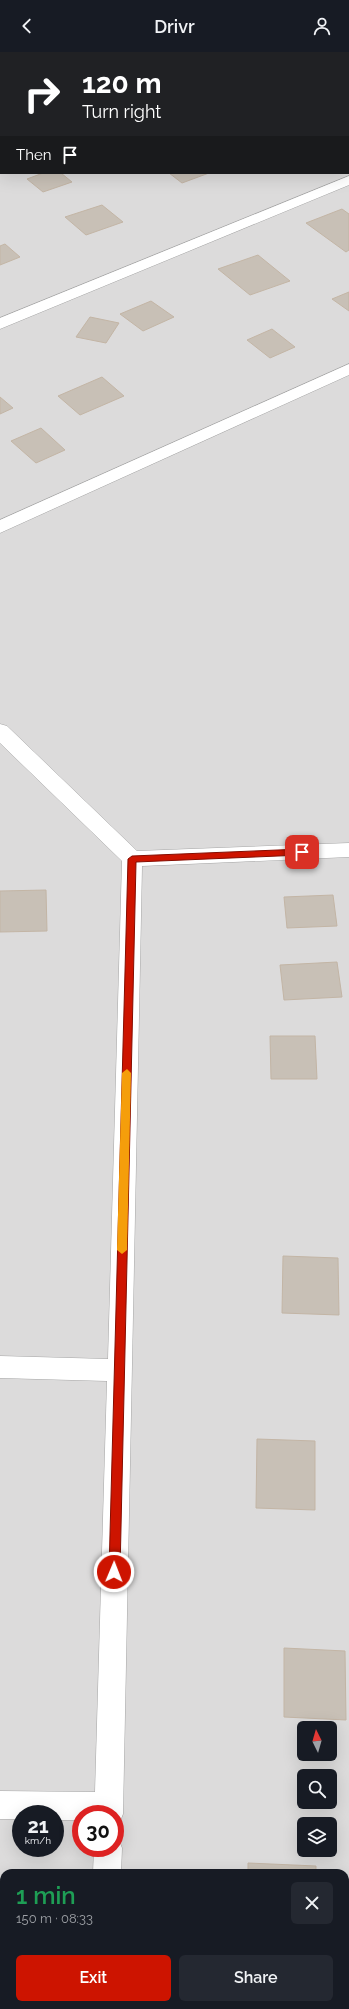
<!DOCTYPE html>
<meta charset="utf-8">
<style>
:root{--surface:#171b24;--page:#242831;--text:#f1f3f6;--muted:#9ea1a6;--accent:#cd1400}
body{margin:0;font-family:Raleway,sans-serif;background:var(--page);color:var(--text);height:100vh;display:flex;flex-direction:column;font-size:15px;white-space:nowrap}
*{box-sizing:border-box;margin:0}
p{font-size:13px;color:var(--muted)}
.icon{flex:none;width:22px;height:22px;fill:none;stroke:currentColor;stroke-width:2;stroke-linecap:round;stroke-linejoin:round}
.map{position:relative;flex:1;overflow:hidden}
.panel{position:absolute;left:0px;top:1817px;width:349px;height:140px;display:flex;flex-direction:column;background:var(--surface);border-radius:12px 12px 0 0;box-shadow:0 4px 16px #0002}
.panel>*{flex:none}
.guide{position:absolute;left:0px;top:0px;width:349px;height:122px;box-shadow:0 4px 16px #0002;background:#202124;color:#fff;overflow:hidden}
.needle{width:26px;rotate:355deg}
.fabs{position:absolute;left:297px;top:1669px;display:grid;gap:8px}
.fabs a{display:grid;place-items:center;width:40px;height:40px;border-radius:6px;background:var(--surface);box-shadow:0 4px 16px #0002;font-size:20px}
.speed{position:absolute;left:12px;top:1753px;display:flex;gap:8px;font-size:20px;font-weight:700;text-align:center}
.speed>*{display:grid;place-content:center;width:52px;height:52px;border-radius:50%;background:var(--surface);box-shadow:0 4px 16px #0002;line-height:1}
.speed small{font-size:10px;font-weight:400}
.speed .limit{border:6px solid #d22;background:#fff;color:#111}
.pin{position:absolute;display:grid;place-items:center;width:34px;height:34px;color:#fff;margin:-17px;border-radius:8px;box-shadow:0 2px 6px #0006}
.me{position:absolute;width:44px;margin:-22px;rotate:1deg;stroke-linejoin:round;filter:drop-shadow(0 0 3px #0008)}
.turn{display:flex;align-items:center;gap:14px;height:84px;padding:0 16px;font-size:18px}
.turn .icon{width:52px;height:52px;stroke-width:2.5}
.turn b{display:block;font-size:28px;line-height:34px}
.then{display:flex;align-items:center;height:38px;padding:0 16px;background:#0003;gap:8px;font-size:15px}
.round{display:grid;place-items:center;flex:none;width:42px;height:42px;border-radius:6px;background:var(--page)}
.headline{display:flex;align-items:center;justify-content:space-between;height:68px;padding:0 16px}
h1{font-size:24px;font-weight:600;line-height:30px;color:#1e9e55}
.action{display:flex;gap:8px;margin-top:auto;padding:8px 16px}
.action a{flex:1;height:46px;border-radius:6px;background:var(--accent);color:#fff;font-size:16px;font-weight:600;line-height:46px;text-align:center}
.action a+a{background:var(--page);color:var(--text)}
header{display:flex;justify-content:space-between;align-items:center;height:52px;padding:0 16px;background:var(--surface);font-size:18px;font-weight:600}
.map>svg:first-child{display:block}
</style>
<header><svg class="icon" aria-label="back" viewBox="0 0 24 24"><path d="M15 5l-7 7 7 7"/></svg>Drivr<svg class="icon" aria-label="person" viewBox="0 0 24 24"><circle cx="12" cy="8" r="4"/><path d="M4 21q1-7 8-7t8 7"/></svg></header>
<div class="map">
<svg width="349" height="1957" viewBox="0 0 349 1957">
<rect width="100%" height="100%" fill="#f0ede4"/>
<!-- residential -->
<path fill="#dcdbdb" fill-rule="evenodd" d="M 0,0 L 349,0 L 349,1957 L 0,1957 ZM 1,1 L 348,1 L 348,121 L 1,121 ZM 304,1676 L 330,1676 L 330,1702 L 304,1702 ZM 304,1724 L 330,1724 L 330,1750 L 304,1750 ZM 21,1762 L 55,1762 L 55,1796 L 21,1796 ZM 81,1762 L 115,1762 L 115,1796 L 81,1796 ZM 304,1772 L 330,1772 L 330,1798 L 304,1798 ZM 4,1821 L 345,1821 L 345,1953 L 4,1953 Z"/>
<!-- building -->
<g fill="#c8c0b6" stroke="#c3b5a5">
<polygon points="43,121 61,121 72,130 43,140 27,127"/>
<polygon points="169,121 209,121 182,131"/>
<polygon points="102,153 123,170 86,183 65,165"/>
<polygon points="342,157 349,162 349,198 346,200 306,171"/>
<polygon points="5,192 20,205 0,213 0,194"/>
<polygon points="258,203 290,229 250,243 218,217"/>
<polygon points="349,240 349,259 332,247"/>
<polygon points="151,249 174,265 143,279 120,262"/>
<polygon points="90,265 119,271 106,291 76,285"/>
<polygon points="272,277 295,295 270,306 247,288"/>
<polygon points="102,325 124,344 80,363 58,344"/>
<polygon points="0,345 13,356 0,362"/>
<polygon points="41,376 65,398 36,411 11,389"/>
<polygon points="46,838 47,879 0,880 0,839"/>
<polygon points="333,843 337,874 287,876 284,845"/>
<polygon points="337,910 342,945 284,948 280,913"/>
<polygon points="270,984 315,984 317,1027 271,1027"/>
<polygon points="283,1204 338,1206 339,1263 282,1261"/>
<polygon points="257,1387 315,1389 315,1458 256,1456"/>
<polygon points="284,1596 345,1599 346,1668 284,1665"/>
<polygon points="248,1811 316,1814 316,1821 248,1821"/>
<polygon points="345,1840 349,1841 349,1909 345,1909"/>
</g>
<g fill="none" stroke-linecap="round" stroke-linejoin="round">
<!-- street casing -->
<g stroke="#a5a5a5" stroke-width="1">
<g id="street">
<rect x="0" y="84" width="1" height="8"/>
<polygon points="349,124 349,133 0,277 0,266"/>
<polygon points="349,312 349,323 0,481 0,468"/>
<polygon points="0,672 7,674 137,799 349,791 349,805 142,814 123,1762 119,1772 115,1774 115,1762 81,1762 81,1768 55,1768 55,1762 21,1762 21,1767 0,1767 0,1739 95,1740 107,1329 0,1326 0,1304 108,1307 122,809 0,691"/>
<polygon points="115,1785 118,1786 122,1796 121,1821 93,1821 94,1796 115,1796"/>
<rect x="88" y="1953" width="30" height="4"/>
</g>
</g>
<!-- street -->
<use href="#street" fill="#fff" fill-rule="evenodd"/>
</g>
<!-- route -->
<polygon fill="#cd1400" stroke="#850d00" points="302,797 307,800 302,803 136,810 120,1520 118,1524 114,1525 111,1524 109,1520 128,807 132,804"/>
<!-- slow -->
<polygon fill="#f59e0b" points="127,1017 131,1021 127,1198 122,1202 117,1198 122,1021"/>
</svg>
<div class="fabs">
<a><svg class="needle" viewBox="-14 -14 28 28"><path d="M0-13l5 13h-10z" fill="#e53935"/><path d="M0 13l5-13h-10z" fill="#9ea1a6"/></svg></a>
<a><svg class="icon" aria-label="search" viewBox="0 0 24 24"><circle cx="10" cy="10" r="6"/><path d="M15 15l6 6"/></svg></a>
<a><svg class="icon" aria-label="layers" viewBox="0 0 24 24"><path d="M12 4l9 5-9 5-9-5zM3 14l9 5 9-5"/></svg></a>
</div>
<div class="speed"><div>21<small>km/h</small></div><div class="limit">30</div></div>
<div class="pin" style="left:302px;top:800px;background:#d93025"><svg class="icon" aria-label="arrive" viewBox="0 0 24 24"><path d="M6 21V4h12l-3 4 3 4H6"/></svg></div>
<svg class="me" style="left:114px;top:1520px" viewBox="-20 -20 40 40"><circle r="17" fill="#cd1400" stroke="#fff" stroke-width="3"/><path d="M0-11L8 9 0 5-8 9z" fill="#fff"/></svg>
<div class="guide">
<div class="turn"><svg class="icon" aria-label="right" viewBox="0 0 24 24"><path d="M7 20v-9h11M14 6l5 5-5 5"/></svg><div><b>120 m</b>Turn right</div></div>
<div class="then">Then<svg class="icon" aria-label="arrive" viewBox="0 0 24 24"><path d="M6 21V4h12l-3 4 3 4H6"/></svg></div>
</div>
<section class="panel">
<div class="headline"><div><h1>1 min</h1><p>150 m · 08:33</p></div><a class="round"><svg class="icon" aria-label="close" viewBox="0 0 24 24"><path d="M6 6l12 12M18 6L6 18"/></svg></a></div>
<div class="action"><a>Exit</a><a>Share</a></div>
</section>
</div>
